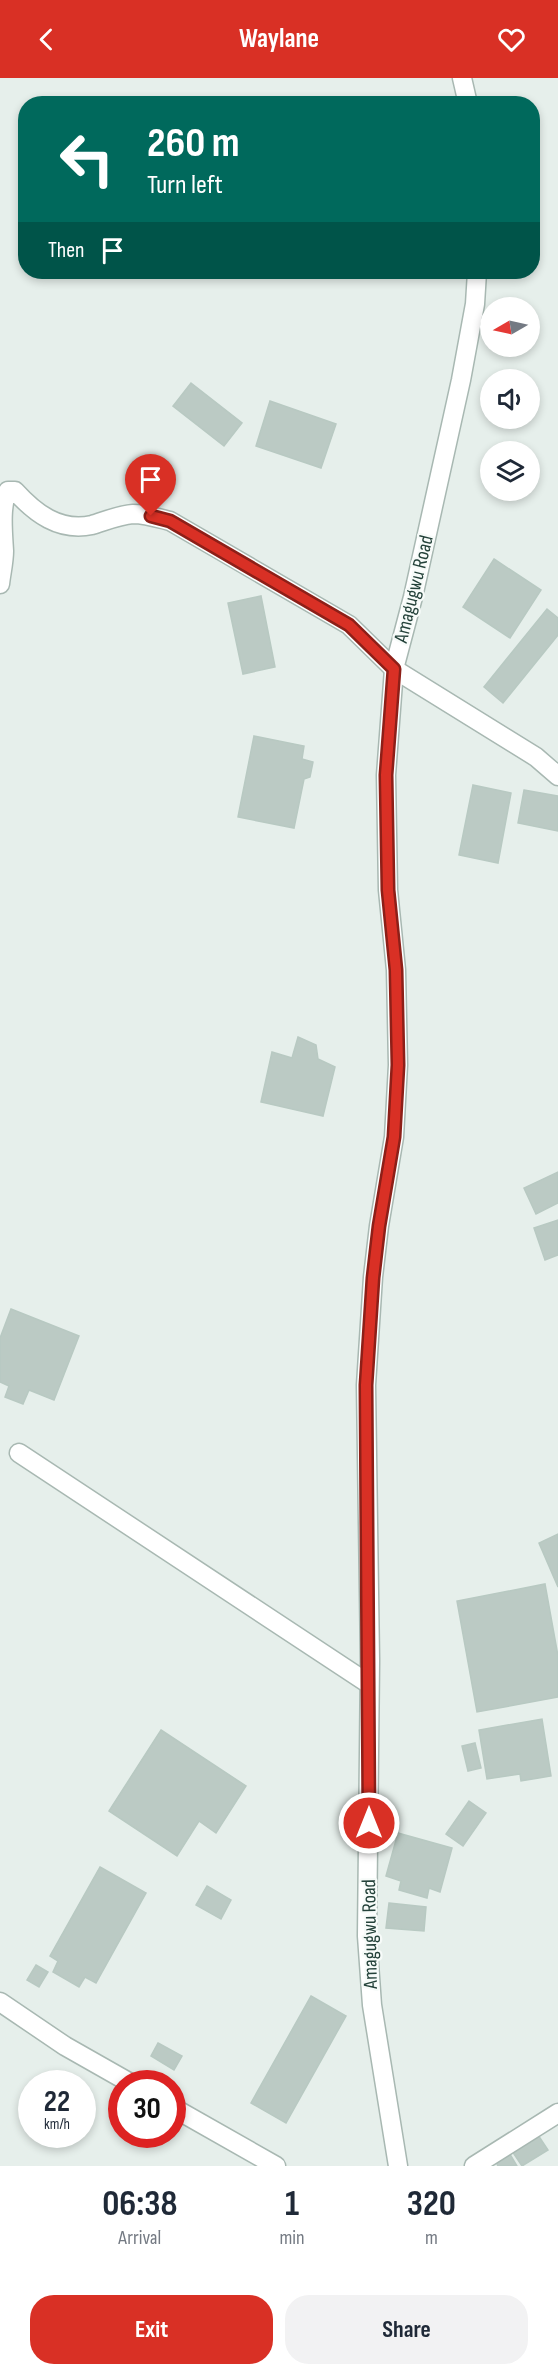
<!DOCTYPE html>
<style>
:root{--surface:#fff;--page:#f2f2f3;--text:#1f2937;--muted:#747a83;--accent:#d93025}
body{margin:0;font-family:"Sofia Sans Condensed",sans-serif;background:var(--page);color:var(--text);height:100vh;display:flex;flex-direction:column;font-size:22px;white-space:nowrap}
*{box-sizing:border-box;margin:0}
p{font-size:20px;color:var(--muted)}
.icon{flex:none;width:33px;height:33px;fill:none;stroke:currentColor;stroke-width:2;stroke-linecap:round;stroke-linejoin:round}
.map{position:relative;height:2088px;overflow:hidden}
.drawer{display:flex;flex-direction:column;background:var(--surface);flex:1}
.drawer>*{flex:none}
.hud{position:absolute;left:18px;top:18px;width:522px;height:183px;border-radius:24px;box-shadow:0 3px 9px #0003;background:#00695c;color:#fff;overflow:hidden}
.needle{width:39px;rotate:261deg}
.buttons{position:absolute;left:480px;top:219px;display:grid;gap:12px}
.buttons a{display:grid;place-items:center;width:60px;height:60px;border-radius:50%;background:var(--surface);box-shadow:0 3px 9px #0003;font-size:30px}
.speed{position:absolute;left:18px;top:1992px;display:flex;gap:12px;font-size:30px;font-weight:700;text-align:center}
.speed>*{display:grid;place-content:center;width:78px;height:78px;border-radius:50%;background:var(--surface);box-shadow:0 3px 9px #0003;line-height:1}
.speed small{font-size:15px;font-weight:400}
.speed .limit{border:9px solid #d22;background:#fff;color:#111}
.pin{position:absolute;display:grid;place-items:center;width:51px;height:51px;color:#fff;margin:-62px -26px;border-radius:50% 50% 50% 0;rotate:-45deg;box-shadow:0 0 6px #0007}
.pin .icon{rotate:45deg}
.me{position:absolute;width:66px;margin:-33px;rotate:0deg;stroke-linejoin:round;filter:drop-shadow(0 0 4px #0008)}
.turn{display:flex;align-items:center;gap:21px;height:126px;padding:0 30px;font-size:27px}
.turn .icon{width:78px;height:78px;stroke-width:2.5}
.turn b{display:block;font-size:42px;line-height:51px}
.then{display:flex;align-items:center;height:57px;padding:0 30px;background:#0003;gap:12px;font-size:22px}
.eta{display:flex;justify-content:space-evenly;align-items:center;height:102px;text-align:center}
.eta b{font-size:36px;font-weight:700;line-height:42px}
.primary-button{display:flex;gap:12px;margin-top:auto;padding:12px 30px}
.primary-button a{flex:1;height:69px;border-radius:24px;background:var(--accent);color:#fff;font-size:24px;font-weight:700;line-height:69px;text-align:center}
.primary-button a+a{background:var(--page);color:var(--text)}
header{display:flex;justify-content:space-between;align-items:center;height:78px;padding:0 30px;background:var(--accent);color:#fff;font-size:27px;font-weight:700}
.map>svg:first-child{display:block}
</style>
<header><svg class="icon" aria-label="back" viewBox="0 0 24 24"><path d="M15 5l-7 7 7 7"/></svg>Waylane<svg class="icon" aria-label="heart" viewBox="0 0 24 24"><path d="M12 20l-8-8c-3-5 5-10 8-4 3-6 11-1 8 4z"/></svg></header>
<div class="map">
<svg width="558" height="2088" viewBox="0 0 558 2088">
<rect width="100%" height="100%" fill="#e6efeb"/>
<!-- building -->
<g fill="#bbcac4" stroke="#b8c9c2" stroke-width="1.5">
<polygon points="191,305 242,345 224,368 173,328"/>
<polygon points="270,323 336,346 321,390 256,368"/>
<polygon points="494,481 541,512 510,560 463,529"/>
<polygon points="261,518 275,589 243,596 228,525"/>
<polygon points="547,531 558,540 558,557 503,625 484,609"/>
<polygon points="254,658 304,668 302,681 313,684 310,699 304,701 294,750 238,739"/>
<polygon points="473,707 511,715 498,785 459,777"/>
<polygon points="524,712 558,718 558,753 518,745"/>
<polygon points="298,959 316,967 318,981 335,989 323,1038 261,1024 272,974 292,980"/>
<polygon points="558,1094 558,1125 536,1136 524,1110"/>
<polygon points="558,1142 558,1177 545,1182 534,1150"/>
<polygon points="11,1231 79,1258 54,1322 29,1312 23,1326 5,1319 9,1308 0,1304 0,1260"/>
<polygon points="558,1456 558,1509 539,1465"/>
<polygon points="545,1506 558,1578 558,1619 477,1634 457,1523"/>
<polygon points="542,1641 551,1698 521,1703 520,1696 487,1701 479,1652"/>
<polygon points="161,1652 246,1708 216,1755 199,1743 177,1778 109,1733"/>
<polygon points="475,1665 481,1690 468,1693 462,1668"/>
<polygon points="469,1723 486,1735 463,1768 446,1756"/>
<polygon points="398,1755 452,1770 440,1814 429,1810 427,1820 399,1812 401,1803 386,1798"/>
<polygon points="100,1789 146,1815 96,1905 85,1899 79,1909 53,1894 58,1883 50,1878"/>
<polygon points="207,1808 231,1822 221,1841 196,1827"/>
<polygon points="389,1825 426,1829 424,1853 386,1850"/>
<polygon points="36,1887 48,1894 39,1909 27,1902"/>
<polygon points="311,1918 346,1938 286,2045 251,2025"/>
<polygon points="158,1965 182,1978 174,1992 151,1978"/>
<polygon points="538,2057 548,2072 522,2088 512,2073"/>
<polygon points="508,2073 517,2088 498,2088 495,2082"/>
</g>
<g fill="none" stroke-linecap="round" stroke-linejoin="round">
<!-- lane casing -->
<g stroke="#a8b8b2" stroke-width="21">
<polyline id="lane" points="19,1375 369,1606"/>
</g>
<!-- street casing -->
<g stroke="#a8b8b2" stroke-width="21">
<g id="street">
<polyline points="462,0 468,26"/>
<path d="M 0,506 C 1,496 4,484 4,473 C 3,455 0,427 8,413 L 15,413 C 35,435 59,454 92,447 C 105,443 119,437 133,436 C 145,436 158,440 170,443 L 349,547 L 394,591 L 536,679 L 558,698"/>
<polyline points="0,1924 65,1968 132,2006"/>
<polyline points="172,2029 276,2088"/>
<polyline points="398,2088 372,1927 367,1858 370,1583 366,1307 373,1199 379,1148 394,1059 398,987 396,892 388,812 386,697 394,591 413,519 461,302 475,226 477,194"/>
<polyline points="474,2088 558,2035"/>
</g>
</g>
<!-- lane -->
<use href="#lane" stroke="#fff" stroke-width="18"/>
<!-- street -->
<use href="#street" stroke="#fff" stroke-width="18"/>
</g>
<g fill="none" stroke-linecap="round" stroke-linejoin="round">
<!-- route casing -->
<g stroke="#8d1f18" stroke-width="15">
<polyline id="route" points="151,438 170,443 349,547 394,591 386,697 388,812 396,892 398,987 394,1059 379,1148 373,1200 366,1307 369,1745"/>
</g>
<!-- route -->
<use href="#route" stroke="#d93025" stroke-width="10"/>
</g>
<g text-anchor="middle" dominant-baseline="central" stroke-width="4.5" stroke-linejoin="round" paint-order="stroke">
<!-- street labels -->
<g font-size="20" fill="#24423a" stroke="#f7fbf9">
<text transform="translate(414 511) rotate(-76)">Amagugwu Road</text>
<text transform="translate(370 1856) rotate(-91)">Amagugwu Road</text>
</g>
</g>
</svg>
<div class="buttons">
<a><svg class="needle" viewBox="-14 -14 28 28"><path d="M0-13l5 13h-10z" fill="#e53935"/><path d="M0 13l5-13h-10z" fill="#747a83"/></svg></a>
<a><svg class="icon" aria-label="sound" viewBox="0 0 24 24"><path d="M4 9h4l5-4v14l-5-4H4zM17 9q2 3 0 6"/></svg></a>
<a><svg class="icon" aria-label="layers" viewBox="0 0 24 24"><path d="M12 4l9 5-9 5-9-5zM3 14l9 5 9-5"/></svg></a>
</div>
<div class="speed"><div>22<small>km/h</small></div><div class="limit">30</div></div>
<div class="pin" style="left:151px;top:438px;background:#d93025"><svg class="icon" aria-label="arrive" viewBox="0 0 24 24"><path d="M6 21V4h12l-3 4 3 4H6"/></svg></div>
<svg class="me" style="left:369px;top:1745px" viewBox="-20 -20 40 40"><circle r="17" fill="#d93025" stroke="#fff" stroke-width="3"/><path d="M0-11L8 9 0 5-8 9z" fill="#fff"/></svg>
<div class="hud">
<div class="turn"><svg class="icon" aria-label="left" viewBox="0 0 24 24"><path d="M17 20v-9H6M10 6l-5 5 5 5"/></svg><div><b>260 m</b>Turn left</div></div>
<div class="then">Then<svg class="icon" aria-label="arrive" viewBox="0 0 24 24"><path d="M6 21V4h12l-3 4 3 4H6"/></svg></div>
</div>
</div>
<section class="drawer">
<div class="eta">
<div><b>06:38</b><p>Arrival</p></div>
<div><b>1</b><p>min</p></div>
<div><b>320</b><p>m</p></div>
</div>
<div class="primary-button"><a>Exit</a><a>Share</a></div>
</section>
